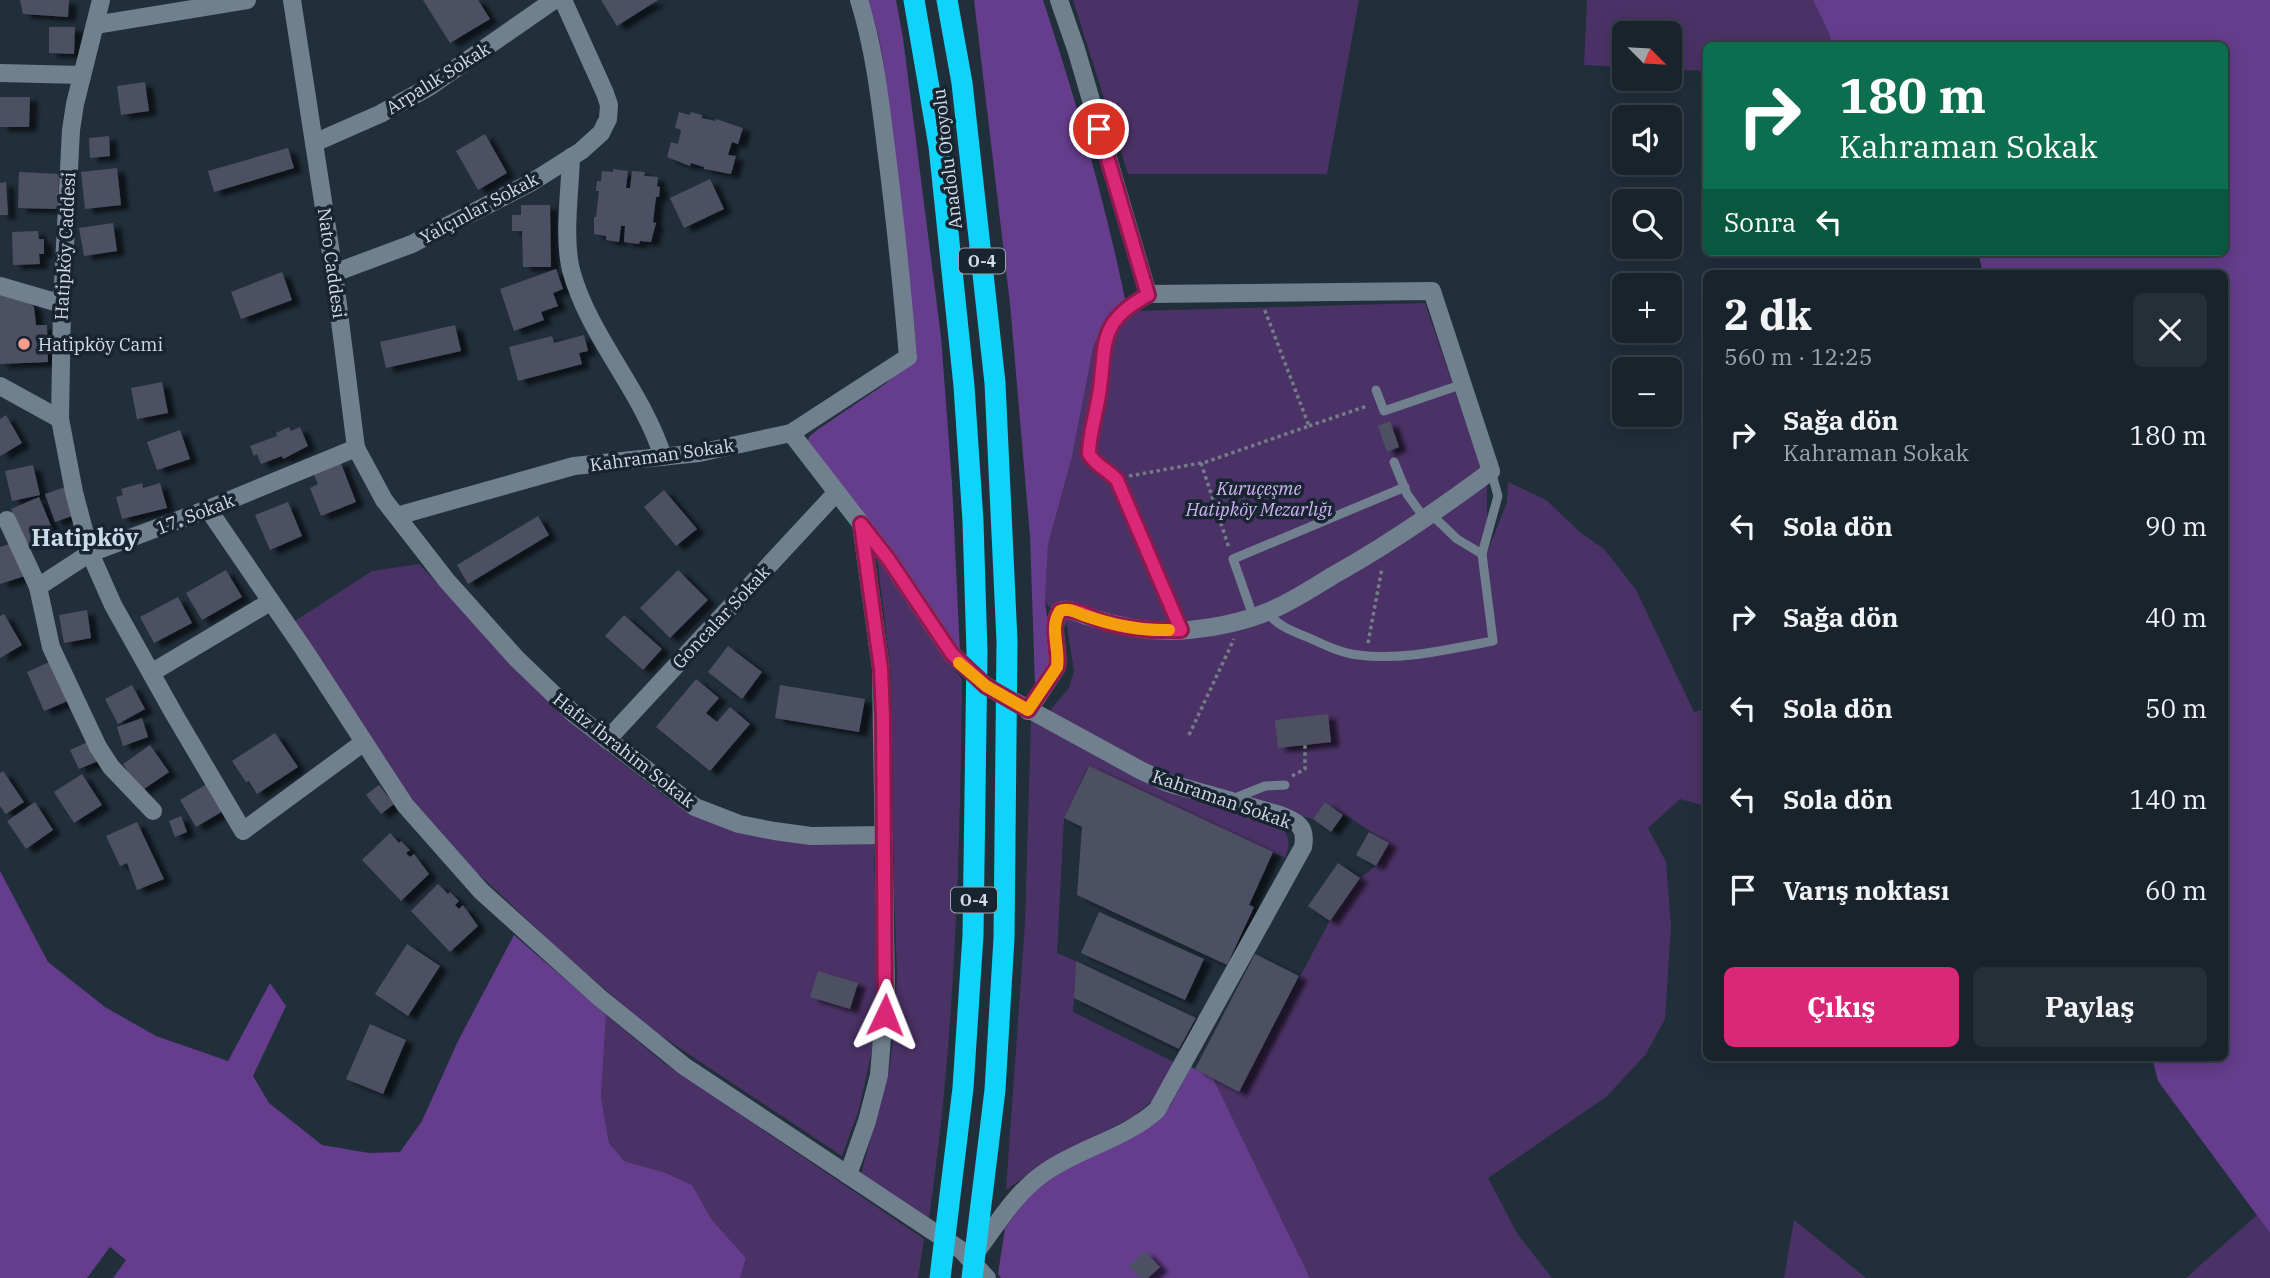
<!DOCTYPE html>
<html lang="tr">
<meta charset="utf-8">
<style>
:root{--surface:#19232c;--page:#262f38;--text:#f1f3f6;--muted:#9fa4a9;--line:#374048;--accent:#db2777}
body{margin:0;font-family:"IBM Plex Serif",serif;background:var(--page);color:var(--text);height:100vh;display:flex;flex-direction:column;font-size:26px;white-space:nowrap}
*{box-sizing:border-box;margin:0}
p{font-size:23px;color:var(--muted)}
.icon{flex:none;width:38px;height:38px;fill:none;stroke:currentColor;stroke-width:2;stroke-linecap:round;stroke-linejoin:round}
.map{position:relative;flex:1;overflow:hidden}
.sheet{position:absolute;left:1703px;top:270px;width:525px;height:791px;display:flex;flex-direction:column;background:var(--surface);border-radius:10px;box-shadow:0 4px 18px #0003,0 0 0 2px var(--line)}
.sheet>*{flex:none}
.guide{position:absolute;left:1703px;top:42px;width:525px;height:214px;border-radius:10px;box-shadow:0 4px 18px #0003,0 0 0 2px var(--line);background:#0b6e4f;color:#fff;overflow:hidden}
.needle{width:46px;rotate:114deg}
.controls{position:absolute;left:1612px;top:21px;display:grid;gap:14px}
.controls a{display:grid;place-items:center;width:70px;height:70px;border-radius:10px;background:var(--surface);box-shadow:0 4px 18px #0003,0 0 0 2px var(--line);font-size:35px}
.pin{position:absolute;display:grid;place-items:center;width:60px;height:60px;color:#fff;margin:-30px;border:4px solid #fff;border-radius:50%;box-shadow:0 2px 7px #0007}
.me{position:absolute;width:77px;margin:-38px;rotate:2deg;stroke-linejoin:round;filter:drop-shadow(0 0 5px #0008)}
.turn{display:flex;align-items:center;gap:24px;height:147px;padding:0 21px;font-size:32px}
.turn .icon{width:91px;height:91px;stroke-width:2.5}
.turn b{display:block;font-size:49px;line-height:60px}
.then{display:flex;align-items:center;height:66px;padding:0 21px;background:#0003;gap:14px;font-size:26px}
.round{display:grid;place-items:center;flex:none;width:74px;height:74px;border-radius:10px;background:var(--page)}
.head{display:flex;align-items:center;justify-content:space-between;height:119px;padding:0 21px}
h1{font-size:42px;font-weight:700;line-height:52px}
.button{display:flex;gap:14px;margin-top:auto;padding:14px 21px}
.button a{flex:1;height:80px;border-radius:10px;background:var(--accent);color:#fff;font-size:28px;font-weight:700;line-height:80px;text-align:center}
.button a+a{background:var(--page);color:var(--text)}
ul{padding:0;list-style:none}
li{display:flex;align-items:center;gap:21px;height:91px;padding:0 21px}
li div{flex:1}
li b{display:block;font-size:26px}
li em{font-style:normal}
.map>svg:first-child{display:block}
</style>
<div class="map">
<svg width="2270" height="1278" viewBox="0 0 2270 1278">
<defs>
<filter id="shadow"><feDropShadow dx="8" dy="4.5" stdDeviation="2" flood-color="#0009"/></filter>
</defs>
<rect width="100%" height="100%" fill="#212f3b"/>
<!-- green -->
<g fill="#4b3266">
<polygon points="1073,0 1359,0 1327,174 1128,174"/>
<polygon points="1587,0 1813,0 1829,33 1832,45 1706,46 1706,71 1670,69 1670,33 1624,33 1624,67 1584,65"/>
<polygon points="1125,299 1136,311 1425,303 1487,486 1487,553 1507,502 1508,482 1546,500 1581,533 1604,549 1636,590 1694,712 1706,709 1706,806 1680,799 1648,828 1666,862 1671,926 1665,1019 1646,1054 1606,1097 1488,1178 1518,1235 1552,1278 1310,1278 1213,1078 1239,1092 1329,922 1360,878 1376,866 1389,843 1325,802 1313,819 1218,793 1161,774 1048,713 1069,688 1074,671 1067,626 1045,602 1048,545 1072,457 1093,348 1101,329"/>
<path d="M 877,557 L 949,663 L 962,679 C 960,859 955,1039 929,1218 L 861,1174 L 889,1071 L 895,1025 L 897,970 L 894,895 L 891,673 Z"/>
<polygon points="419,564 542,695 608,752 668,799 696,816 772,840 811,843 874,842 877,970 873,1046 859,1109 842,1156 651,1029 565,955 471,867 409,796 295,621 372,571"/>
<path d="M 1031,721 L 1132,773 L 1272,820 C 1289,830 1292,841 1285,858 L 1088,766 L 1064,818 L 1057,953 L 1076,961 L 1073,1012 L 1174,1062 L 1152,1101 L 1134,1116 L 1041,1165 L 1006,1190 L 1025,923 Z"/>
<polygon points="606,1015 663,1062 924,1239 918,1278 740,1278 746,1258 712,1220 692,1185 666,1173 624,1161 609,1143 601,1097"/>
<polygon points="2257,1215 2270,1233 2270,1278 2186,1278"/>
<polygon points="1794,1220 1866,1278 1784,1278"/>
</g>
<!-- forest -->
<g fill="#653d8c">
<path d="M 868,0 L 896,0 L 903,38 L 941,337 L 952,483 L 960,652 L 807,444 L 809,437 L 817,430 L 885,384 L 917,356 C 910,281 902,206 892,132 C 887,87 883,42 868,0 Z"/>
<path d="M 974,0 L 1043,0 C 1075,98 1104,197 1125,299 L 1101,329 L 1093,348 L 1072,457 L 1048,545 L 1045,602 L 1051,647 L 1049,664 L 1035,685 L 1030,536 L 1010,304 Z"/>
<polygon points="1813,0 2270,0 2270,1233 2158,1081 2152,1057 2224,1057 2224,273 1983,273 1978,252 2224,252 2224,46 1832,45 1829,33"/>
<polygon points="0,871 48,962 105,1007 156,1036 228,1061 270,983 286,1006 253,1076 269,1103 322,1145 369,1153 400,1152 422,1121 458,1041 514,935 606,1015 601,1097 609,1143 624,1161 666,1173 692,1185 712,1220 746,1258 740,1278 113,1278 126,1260 110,1247 87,1278 0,1278"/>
<polygon points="1191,1067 1213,1078 1310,1278 1001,1278 998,1274 1005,1228 1028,1197 1055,1173 1152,1125 1170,1106"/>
</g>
<!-- building -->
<g fill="#4d5062" filter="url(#shadow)">
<polygon points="20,0 69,0 68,17 23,14"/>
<polygon points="423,0 478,0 490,19 450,43"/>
<polygon points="601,0 658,0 617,26"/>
<polygon points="49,27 75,27 74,54 49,53"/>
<polygon points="145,82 149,111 121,115 117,86"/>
<polygon points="0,97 30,97 29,127 0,127"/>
<polygon points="679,112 690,115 691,112 702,115 702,118 715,121 716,119 743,128 738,144 732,142 728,155 736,156 731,174 704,169 704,167 691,163 690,166 667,157 671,142 678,144 681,130 675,128"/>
<polygon points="485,134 507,173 478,190 456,151"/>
<polygon points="109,136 110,156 90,158 89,138"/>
<polygon points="288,148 294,168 214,192 208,171"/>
<polygon points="117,168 121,205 85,209 81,172"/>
<polygon points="613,169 628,171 626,188 630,188 632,171 645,172 644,176 658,177 657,186 660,187 659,197 656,197 653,222 656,223 651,242 640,241 639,244 624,242 625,226 621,226 619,242 606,240 606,236 594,234 594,217 596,217 599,191 596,191 597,181 601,181 602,171 613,172"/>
<polygon points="19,172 59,174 58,209 18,208"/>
<polygon points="710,179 724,209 684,228 670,198"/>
<polygon points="6,182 8,215 0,215 0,183"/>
<polygon points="521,205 550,205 551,267 523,267 522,231 512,231 512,215 521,215"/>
<polygon points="113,223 117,251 84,256 79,228"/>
<polygon points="38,231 39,239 44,239 44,254 39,254 40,264 13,265 12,232"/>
<polygon points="556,269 563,289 553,293 558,306 541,312 544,320 514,331 500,289"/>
<polygon points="282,272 292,300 241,319 231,292"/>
<polygon points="0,295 28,300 34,307 36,325 47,325 48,362 0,364"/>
<polygon points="455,325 461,351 386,368 380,342"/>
<polygon points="584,335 588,351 579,353 582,364 518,381 509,347 552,336 554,343"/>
<polygon points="162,382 168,413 137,419 131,388"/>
<polygon points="6,415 22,443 0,456 0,419"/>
<polygon points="1390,421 1399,447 1387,452 1378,426"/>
<polygon points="289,427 291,431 300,427 308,446 283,459 282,456 261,464 257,454 254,456 250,446 277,436 276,433"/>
<polygon points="180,430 190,459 157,470 147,442"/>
<polygon points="340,461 356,502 321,516 310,488 318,484 313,473"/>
<polygon points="33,465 40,495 12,501 5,471"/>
<polygon points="142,483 143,488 160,483 167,508 122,519 116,497 123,495 121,489"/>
<polygon points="65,487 75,515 55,522 45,494"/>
<polygon points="664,490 697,529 676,546 644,507"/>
<polygon points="39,497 54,533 26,545 11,509"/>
<polygon points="288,502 302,536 270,550 255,515"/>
<polygon points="538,516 549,535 468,584 457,565"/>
<polygon points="13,543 25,576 0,584 0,547"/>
<polygon points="226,570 242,597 202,620 186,593"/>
<polygon points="678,570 708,600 670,638 640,608"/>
<polygon points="178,597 192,623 154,643 140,617"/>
<polygon points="87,610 91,638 64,643 59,615"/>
<polygon points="4,614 22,645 0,658 0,616"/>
<polygon points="624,615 662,649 643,670 605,636"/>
<polygon points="728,646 762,672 742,699 708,672"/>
<polygon points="54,660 70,700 44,711 27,672"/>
<polygon points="696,679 719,698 706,713 717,722 730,707 750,724 710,771 656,727"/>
<polygon points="132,685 145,709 118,724 105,699"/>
<polygon points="780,685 865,699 859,732 775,718"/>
<polygon points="1328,714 1331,742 1278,748 1275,720"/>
<polygon points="142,718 148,737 123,746 117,727"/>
<polygon points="275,733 298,767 257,794 249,781 246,782 232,761"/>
<polygon points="90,741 98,761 79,769 70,750"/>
<polygon points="150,745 169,772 141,791 123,764"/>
<polygon points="1089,766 1273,852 1249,905 1254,907 1227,965 1077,895 1082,827 1064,818"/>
<polygon points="3,771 24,802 6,814 0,806 0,773"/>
<polygon points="82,774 102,805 74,823 54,792"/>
<polygon points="207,784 223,811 196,827 180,800"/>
<polygon points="379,785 394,804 381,814 366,795"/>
<polygon points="35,802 53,830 26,849 7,821"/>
<polygon points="1325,802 1343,815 1331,832 1313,819"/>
<polygon points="181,816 187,832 175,837 169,821"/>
<polygon points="137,822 164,879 137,890 127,863 120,866 106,836"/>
<polygon points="1369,832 1389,843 1376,866 1356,855"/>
<polygon points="390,833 399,843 401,841 410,850 406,853 410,857 414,854 429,874 401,901 362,860"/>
<polygon points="1338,863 1360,878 1330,921 1308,906"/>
<polygon points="438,884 448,894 450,892 459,901 455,905 459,909 463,905 478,926 450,952 411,911"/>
<polygon points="1099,912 1204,959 1185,1000 1081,953"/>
<polygon points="407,944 440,966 408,1016 375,994"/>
<polygon points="1255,954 1299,976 1239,1092 1195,1069"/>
<polygon points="1076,961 1196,1018 1179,1049 1074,998"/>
<polygon points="818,971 858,983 850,1009 810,997"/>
<polygon points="370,1024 406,1040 383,1094 346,1079"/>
<polygon points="1145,1251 1160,1267 1148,1278 1140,1278 1129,1266"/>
</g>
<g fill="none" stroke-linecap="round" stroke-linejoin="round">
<!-- path -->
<g stroke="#727d87" stroke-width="3.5" stroke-dasharray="3.5 3.5" stroke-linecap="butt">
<polyline points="1309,426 1367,406"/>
<polyline points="1201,463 1229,548"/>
<polyline points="1129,476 1206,462 1309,426 1264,308"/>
<polyline points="1368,643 1382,568"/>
<polyline points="1189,735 1234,639"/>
<polyline points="1292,776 1305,769 1305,745"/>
</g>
<!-- lane -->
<g stroke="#71808f" stroke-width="9">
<path d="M 1148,294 C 1097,323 1107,344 1099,395 C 1096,415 1089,434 1089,454 C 1096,466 1108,470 1117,480 L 1181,630"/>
<polyline points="1376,390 1384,411 1463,384"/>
<polyline points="1394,462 1407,494 1425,519"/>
<polyline points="1432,515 1457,539 1482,554"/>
<path d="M 1266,611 C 1276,625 1292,631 1307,637 C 1323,644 1340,653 1358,655 C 1403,661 1449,649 1493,641 L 1482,554 L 1498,496 L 1491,471"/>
<polyline points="1253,616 1233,559 1405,487"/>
<polyline points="1230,800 1265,786 1285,785"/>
</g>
<!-- street -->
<g stroke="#71808f" stroke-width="18">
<polyline points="101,0 75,104 71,130 62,304 60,419 74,492 90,553 113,605 174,714 243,831 364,742"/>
<polyline points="292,0 334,273 356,448 384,500 447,581 516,658 573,713 695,807 739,824 774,831 811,836 884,835"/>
<polyline points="95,25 247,0"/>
<polyline points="0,73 82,75"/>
<polyline points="314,143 380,114 429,87 554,0"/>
<path d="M 571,157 C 570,192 563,237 571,270 C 589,337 642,390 663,457"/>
<polyline points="334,273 412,244 532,182 581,151 601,133 608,119 609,105 605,93 563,0"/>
<polyline points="0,286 62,304"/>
<polyline points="0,386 60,419"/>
<path d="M 791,433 L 908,357 C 902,287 895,218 886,148 C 880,99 874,47 859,0"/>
<polyline points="208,509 305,651 405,805 481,891 600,998 684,1066 961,1250 987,1278"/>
<path d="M 397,516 L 574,466 L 699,453 L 791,433 L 889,560 L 952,654 L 986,686 L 1140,770 L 1168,783 L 1280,815 C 1297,822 1307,826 1303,847 L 1157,1110 C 1125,1139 1079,1148 1044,1173 C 1015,1193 995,1227 974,1255"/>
<polyline points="7,520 38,587 51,647 98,747 111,767 153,811"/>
<polyline points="38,587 90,553 208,509 356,448"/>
<polyline points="151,673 270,602"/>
<path d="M 1028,711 L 1057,667 C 1060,648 1049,628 1060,611 C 1069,607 1080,614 1090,617 C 1121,628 1156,633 1189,630 C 1217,627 1251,620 1276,608 C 1296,599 1314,587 1332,576 C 1388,545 1440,509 1491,471 L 1432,291 L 1148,294 L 1076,49 L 1059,0"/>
<polyline points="607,740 836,493"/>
<polyline points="848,1175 867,1121 879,1075 886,990 881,669 861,524"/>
</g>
<!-- highway -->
<g stroke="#10d3f9" stroke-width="21">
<polyline points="914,0 939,146 964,386 973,521 977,653 973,935 963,1088 940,1278"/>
<polyline points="947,0 962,83 995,383 1007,641 1004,938 995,1090 972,1278"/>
</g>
</g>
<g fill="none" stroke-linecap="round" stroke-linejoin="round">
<!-- route casing -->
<g stroke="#8e194d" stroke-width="18">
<path id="route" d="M 885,1015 L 883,718 L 881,669 L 861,524 L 889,560 L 952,654 L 986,686 L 1028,710 L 1057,667 C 1060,648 1049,628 1060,611 C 1074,606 1094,620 1108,623 C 1132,630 1157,631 1181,630 L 1117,480 C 1108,470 1096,466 1089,454 C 1089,434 1096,415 1099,395 C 1107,344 1096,323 1148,295 L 1099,129"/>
</g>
<!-- route -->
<use href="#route" stroke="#db2777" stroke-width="12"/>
<!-- slow -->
<path stroke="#f59e0b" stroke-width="12" d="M 959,663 L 986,686 L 1028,710 L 1057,667 C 1060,648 1049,628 1060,611 C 1069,607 1077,613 1086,616 C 1113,625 1141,631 1169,630"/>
</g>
<!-- markers -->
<circle fill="#f49d8b" stroke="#182531" stroke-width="2.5" cx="24" cy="344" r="7"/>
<g text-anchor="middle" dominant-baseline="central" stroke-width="7" stroke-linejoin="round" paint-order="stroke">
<!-- shield labels -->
<g fill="#182531" stroke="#9ca5ae" stroke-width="2">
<rect x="959" y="248.5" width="46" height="25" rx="5"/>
<rect x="951" y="887.5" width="46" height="25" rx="5"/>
</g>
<g font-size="16" font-weight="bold" fill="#d4dce4">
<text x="982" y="261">O-4</text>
<text x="974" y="900">O-4</text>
</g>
<!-- street labels -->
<g font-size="18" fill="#d4dce4" stroke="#182531">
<text transform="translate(438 78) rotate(-32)">Arpalık Sokak</text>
<text transform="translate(947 159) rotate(-97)">Anadolu Otoyolu</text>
<text transform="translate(479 208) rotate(-28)">Yalçınlar Sokak</text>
<text transform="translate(65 246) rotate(-87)">Hatipköy Caddesi</text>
<text transform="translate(332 263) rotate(82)">Nato Caddesi</text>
<text transform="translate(662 455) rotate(-8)">Kahraman Sokak</text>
<text transform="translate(195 514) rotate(-21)">17. Sokak</text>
<text transform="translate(721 617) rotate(-47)">Goncalar Sokak</text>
<text transform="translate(624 750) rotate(38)">Hafız İbrahim Sokak</text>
<text transform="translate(1222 799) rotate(19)">Kahraman Sokak</text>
</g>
<!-- poi labels -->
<g font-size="18" fill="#d4dce4" stroke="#182531" text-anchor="start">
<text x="38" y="344">Hatipköy Cami</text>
</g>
<!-- park labels -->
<g font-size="18" font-style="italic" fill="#d1b3f4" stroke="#182531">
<text x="1259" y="488">Kuruçeşme<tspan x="1259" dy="21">Hatipköy Mezarlığı</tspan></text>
</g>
<!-- district labels -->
<g font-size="24" font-weight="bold" fill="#cbdced" stroke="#182531">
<text x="85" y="537">Hatipköy</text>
</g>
</g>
</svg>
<div class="controls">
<a><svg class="needle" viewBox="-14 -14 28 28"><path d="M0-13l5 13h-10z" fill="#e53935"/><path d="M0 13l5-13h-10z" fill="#9fa4a9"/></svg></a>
<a><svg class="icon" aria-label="sound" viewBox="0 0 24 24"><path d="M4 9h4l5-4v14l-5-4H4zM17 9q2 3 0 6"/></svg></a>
<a><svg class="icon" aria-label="search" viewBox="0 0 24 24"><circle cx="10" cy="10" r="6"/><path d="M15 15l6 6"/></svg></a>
<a>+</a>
<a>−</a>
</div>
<div class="pin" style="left:1099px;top:129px;background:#d93025"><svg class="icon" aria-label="arrive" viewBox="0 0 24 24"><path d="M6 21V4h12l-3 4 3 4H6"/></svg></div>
<svg class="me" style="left:885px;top:1015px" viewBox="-20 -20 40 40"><path d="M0-17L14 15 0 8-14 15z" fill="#db2777" stroke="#fff" stroke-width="4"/></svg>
<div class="guide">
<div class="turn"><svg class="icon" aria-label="right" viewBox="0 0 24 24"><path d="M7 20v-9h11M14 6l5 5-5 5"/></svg><div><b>180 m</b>Kahraman Sokak</div></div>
<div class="then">Sonra<svg class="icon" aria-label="left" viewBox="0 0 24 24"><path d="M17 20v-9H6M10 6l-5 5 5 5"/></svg></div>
</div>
<section class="sheet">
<div class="head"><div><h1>2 dk</h1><p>560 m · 12:25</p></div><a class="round"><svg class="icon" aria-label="close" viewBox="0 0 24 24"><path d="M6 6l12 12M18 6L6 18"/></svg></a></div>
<ul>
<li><svg class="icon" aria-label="right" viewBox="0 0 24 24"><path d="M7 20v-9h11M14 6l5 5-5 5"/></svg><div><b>Sağa dön</b><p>Kahraman Sokak</p></div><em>180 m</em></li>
<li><svg class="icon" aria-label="left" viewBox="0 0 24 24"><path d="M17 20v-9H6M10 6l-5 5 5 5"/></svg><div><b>Sola dön</b></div><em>90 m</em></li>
<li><svg class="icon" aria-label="right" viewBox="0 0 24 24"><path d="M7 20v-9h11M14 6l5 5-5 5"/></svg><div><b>Sağa dön</b></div><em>40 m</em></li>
<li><svg class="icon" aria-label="left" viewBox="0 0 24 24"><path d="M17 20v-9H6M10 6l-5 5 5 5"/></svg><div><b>Sola dön</b></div><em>50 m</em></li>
<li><svg class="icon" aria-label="left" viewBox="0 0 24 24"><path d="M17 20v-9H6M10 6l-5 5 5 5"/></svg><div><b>Sola dön</b></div><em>140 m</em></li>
<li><svg class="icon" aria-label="arrive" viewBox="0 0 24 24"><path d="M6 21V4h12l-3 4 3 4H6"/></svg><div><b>Varış noktası</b></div><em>60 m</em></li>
</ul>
<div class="button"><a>Çıkış</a><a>Paylaş</a></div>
</section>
</div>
